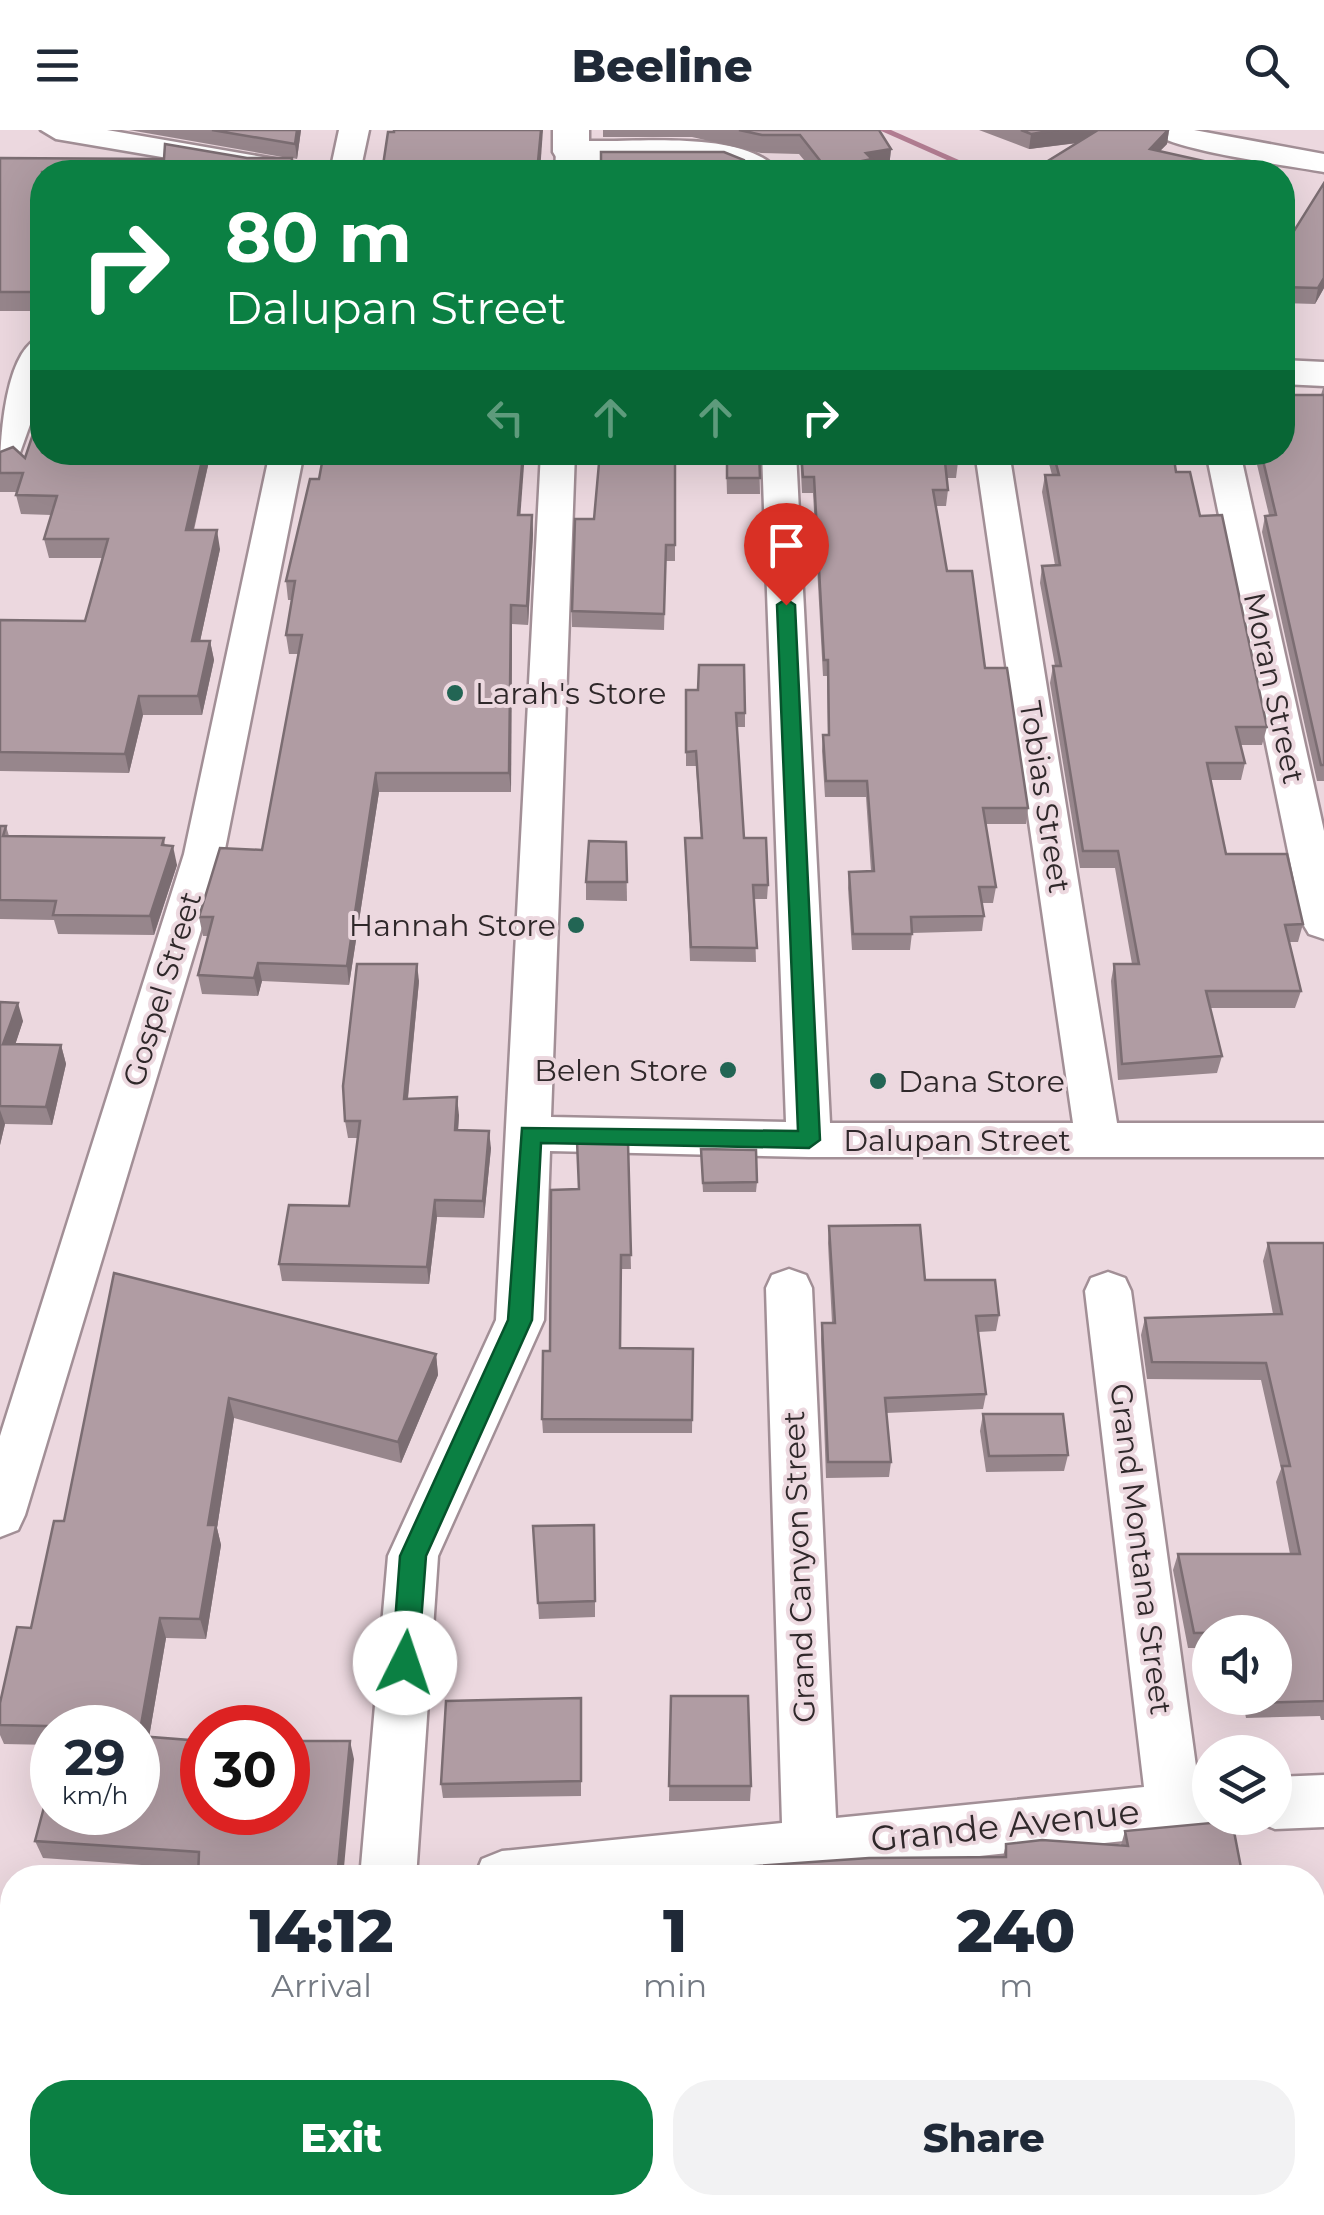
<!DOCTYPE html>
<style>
:root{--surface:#fff;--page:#f2f2f3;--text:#1f2937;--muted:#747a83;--accent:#0b8043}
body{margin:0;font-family:Montserrat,sans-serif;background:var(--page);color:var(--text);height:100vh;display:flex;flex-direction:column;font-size:38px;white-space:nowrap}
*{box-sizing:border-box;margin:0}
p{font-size:32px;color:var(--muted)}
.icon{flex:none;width:55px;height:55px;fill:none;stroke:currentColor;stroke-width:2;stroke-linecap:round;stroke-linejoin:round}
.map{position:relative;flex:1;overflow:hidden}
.details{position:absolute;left:0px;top:1735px;width:1325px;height:350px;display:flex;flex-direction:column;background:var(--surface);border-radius:40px 40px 0 0;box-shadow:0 10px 40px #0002}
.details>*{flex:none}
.hud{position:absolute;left:30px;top:30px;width:1265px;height:305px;border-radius:40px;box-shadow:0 10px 40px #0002;background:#0b8043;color:#fff;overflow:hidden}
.buttons{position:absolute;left:1192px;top:1485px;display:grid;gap:20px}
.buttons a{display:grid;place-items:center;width:100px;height:100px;border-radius:50%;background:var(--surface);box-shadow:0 10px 40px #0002;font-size:50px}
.speed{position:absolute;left:30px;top:1575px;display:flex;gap:20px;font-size:50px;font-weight:700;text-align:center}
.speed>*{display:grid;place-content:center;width:130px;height:130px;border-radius:50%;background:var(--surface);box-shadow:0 10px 40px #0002;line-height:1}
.speed small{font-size:25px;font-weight:400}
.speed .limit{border:15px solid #d22;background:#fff;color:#111}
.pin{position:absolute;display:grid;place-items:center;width:85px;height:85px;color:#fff;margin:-102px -42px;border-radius:50% 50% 50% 0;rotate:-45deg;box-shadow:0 0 10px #0007}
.pin .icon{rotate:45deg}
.me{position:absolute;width:110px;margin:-55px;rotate:4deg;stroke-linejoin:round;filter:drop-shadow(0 0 8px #0008)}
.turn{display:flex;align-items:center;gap:35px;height:210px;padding:0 30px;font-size:45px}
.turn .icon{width:130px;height:130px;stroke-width:2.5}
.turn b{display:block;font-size:70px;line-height:85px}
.lanes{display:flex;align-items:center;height:95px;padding:0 30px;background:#0003;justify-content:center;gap:50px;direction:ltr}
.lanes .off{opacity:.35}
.eta{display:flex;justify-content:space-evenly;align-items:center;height:170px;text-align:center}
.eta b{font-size:60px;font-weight:800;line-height:70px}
.cta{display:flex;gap:20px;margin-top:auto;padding:20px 30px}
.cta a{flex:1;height:115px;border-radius:40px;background:var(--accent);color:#fff;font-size:40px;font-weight:800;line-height:115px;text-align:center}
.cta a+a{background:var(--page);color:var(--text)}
header{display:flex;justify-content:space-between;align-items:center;height:130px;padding:0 30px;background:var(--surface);font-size:45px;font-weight:800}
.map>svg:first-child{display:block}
</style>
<header><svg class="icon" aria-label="menu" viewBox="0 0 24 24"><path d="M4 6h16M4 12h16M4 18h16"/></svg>Beeline<svg class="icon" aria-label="search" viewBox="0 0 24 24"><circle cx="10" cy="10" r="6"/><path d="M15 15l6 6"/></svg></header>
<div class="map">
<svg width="1324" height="2085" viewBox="0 0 1324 2085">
<rect width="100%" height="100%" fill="#ecd8df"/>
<!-- built -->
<polygon fill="#e6cad4" points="680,2072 1070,2072 1071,2085 680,2085"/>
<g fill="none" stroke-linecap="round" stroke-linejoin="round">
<!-- stream -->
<polygon fill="#b27d92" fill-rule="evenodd" points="879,0 891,0 986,42 974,42"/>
<!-- street casing -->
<g stroke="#a28f96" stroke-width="5">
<g id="street">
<polygon points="41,0 107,0 298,33 313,42 250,42 56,9"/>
<polygon points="339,0 369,0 360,42 330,42"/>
<path d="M 1150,0 L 1194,0 L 1324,24 L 1324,42 C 1293,36 1165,20 1150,0 Z"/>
<polygon points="571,13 586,22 585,42 555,42 556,22"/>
<path d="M 42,207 L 42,261 L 17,331 L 12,338 L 0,341 C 0,309 5,217 42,207 Z"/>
<polygon points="270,322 304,322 224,724 25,1385 18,1400 0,1407 0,1306 184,724"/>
<polygon points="541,322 575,322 551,987 786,992 762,322 796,322 830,993 1073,993 975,322 1009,322 1117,993 1324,993 1324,1027 809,1027 550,1021 544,1190 438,1426 416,1748 360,1748 388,1426 496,1190"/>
<polygon points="1206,322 1240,322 1324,701 1324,809 1309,804 1303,794"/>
<polygon points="789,1139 806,1145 812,1158 836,1688 1144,1657 1085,1161 1091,1148 1108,1142 1125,1148 1131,1161 1198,1651 1210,1650 1210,1688 1232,1688 1229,1694 1210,1702 767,1748 474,1748 482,1729 502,1721 782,1693 766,1158 772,1145"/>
<polygon points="1324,1645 1324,1697 1275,1699 1256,1691 1254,1688 1275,1688 1275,1647"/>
<polygon points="333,2072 393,2072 392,2085 332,2085"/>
<rect x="630" y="2072" width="60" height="13"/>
</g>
</g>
<!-- secondary casing -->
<g stroke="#a28f96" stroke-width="5">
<g id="secondary">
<path d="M 553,0 L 589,0 L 589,11 C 641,12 748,0 779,42 L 742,42 L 724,34 L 571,33 L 558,30 L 553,22 Z"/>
<polygon points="1282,230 1324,232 1324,256 1282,254"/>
</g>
</g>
<!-- street -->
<use href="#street" fill="#fff" fill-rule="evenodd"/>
<!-- secondary -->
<use href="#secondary" fill="#fff" fill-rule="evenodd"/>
</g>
<!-- wall -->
<g fill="#97868c">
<polygon points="129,0 301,0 297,29 292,28 294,42 42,42 42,181 0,181 0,28 164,29 288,28"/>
<polygon points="603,0 879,0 891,19 889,38 871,40 871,42 814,42 799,24 761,23 692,7 603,7"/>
<polygon points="979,0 1169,0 1167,14 1160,21 1078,13 1029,19"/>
<polygon points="1282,120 1324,158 1315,174 1282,173"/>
<polygon points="1323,258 1324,258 1324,651 1317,651 1262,402 1265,386 1269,385 1254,322 1282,322 1321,265"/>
<polygon points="0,322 25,328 211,322 194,400 220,419 200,511 210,511 214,530 202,585 143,585 129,643 0,641 0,490 85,491 103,428 49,428 44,409 51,385 21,384 16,365 17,362 0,362"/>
<polygon points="600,322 759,322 760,364 727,364 726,331 675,329 675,431 666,431 664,500 572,497 572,481 594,389"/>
<polygon points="800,322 957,322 958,332 956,348 947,348 948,360 946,376 936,376 947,441 985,538 1028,678 1026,694 986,694 996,757 993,773 982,773 984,786 982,801 912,803 910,820 852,820 848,758 849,742 871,741 866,667 825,667 822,621 823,605 828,605 827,546 823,546 813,363 802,363"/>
<polygon points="1046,322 1173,322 1176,342 1200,386 1267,597 1262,615 1240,615 1245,633 1241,650 1210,650 1226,724 1303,794 1298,812 1289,812 1301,861 1295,878 1210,878 1222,926 1217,943 1118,950 1111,851 1114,834 1132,834 1115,738 1080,738 1050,553 1053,536 1055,536 1040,453 1042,436 1055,435 1042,362 1045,345 1052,345"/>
<polygon points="319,349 521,385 532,385 533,404 528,495 512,494 511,662 379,662 349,855 262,851 258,866 202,864 198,845 208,806 203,806 199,787 262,720 298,524 289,524 286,505 292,470 288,470 286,451"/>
<polygon points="686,560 745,583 745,597 737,597 744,708 768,755 767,769 754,769 756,832 690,831 685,708 701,708 696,636 686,636"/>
<polygon points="0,696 6,696 9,706 164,708 165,716 177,735 154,805 58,804 54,790 0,789"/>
<polygon points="626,712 627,771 586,770 586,752"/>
<polygon points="419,851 408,969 459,985 458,1000 491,1018 484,1088 437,1087 429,1154 282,1151 279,1134 349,1076 358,1008 348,1008 345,991"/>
<polygon points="0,872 23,891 15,915 61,915 66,934 52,995 5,994 0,1015"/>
<polygon points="628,1012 631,1139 621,1139 620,1218 693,1219 692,1303 543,1303 542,1289 550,1221 579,1059"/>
<polygon points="701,1028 757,1052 756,1062 703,1062"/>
<polygon points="829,1096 925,1150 999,1185 996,1201 978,1202 986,1264 983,1279 886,1283 891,1332 889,1347 826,1348 821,1209 822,1193 832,1193 828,1113"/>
<polygon points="1268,1113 1324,1113 1324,1590 1321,1590 1320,1586 1246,1588 1242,1568 1275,1568 1275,1502 1210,1502 1210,1518 1188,1518 1173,1440 1178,1424 1290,1424 1276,1352 1281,1339 1261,1250 1147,1249 1141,1205 1145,1188 1273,1184 1263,1131"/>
<polygon points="114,1143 436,1224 438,1245 401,1333 234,1288 217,1398 221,1415 206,1509 166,1508 149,1607 354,1629 198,1739 43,1728 35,1711 138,1598 52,1598 52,1615 4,1614 0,1605 0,1573 31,1498 64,1391"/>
<polygon points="983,1284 1068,1325 1064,1341 986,1342 980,1301"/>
<polygon points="533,1396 595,1411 595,1487 539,1489"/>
<polygon points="671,1566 751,1656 750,1671 669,1671"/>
<polygon points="581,1568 581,1666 443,1668 441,1654"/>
<polygon points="1125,1701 1243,1748 727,1748 728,1738 1003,1727 1006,1714 1121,1715"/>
<rect x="916" y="2072" width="135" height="13"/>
</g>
<!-- shaded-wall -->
<g fill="#7b6d72">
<polygon points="297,0 301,0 297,29 295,14"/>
<polygon points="541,0 543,0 540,42 537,42"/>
<polygon points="1058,0 1108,0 1107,9 1029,19 1031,4"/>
<polygon points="1168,0 1169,0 1167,14 1147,34 1150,19"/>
<polygon points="891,19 889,38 871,40 871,42 852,42 852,33 866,23"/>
<polygon points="1324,148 1324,158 1315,174 1318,158"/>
<polygon points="204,322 211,322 189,419 186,400"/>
<polygon points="523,322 525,322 519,404 518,385"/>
<polygon points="532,385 533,404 528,495 527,476"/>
<polygon points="217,400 220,419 196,530 192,511"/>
<polygon points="511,475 512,494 511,662 509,643"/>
<polygon points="210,511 214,530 202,585 198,566"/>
<polygon points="139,566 143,585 129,643 125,624"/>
<polygon points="376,643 379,662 349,855 347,836"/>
<polygon points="173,716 177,735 154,805 150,786"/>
<polygon points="258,833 262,851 258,866 254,848"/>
<polygon points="417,834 419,851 406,986 404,969"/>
<polygon points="18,873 23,891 9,933 3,914"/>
<polygon points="61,915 66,934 52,995 46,977"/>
<polygon points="457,967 459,985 457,1017 455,1000"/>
<polygon points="0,980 5,994 0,1015"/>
<polygon points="489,1001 491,1018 484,1088 483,1071"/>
<polygon points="435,1070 437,1087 429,1154 427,1137"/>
<polygon points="436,1224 438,1245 401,1333 398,1312"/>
<polygon points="229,1268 234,1288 217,1398 221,1415 206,1509 200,1489 208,1395"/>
<polygon points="160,1488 166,1508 146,1625 139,1606"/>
<polygon points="350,1611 354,1629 343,1748 337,1748"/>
<polygon points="292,2072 300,2072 298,2085 290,2085"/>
</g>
<!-- building -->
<g fill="#b09ca3" stroke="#7b6d72" stroke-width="2.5">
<polygon points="212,0 297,0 295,14"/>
<polygon points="394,0 541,0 537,42 382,42 388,2 394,2"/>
<polygon points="739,0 879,0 891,19 866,23 872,29 852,33 853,42 829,42 800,5 762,5"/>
<polygon points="1021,0 1058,0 1031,4"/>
<polygon points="1098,0 1168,0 1150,19 1240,39 1238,42 1030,42"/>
<polygon points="165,14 247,28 292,28 291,42 42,42 42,162 0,162 0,28 164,29"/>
<polygon points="601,22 724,22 744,30 745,42 601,42"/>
<polygon points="1324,53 1324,148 1318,158 1282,157 1282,120"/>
<polygon points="1282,265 1324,265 1324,635 1321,635 1265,386 1276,385 1261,322 1282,322"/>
<polygon points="42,277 42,322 204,322 186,400 217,400 192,511 210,511 198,566 139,566 125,624 0,622 0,490 85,491 108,409 44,409 57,366 16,365 23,343 0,343 0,322 13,317 25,328"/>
<polygon points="324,322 523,322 518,385 532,385 527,476 511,475 509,643 376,643 347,836 258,833 254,848 198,845 213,787 199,787 220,718 262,720 302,505 286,505 295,451 286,451 310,349 319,349"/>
<polygon points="600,322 675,322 675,415 666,415 664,484 572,481 575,389 594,389"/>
<polygon points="727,322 759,322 760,348 727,348"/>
<polygon points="801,322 957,322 958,332 945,332 948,360 933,360 947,441 972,441 985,538 1007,538 1028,678 983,678 996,757 979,757 984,786 911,787 912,804 853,804 849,742 874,741 867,651 826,651 823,605 829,605 828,530 824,530 814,347 803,347"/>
<polygon points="1053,322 1173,322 1176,342 1190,342 1200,386 1222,385 1267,597 1236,597 1245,633 1207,633 1226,724 1287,724 1303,794 1285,795 1301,861 1206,861 1222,926 1122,934 1114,834 1139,834 1118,721 1083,721 1053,536 1061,536 1042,436 1060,435 1045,345 1059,345"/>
<polygon points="699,535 744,535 745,583 736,583 744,708 766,708 768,755 753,755 757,818 691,817 685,708 702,708 696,621 686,622 686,560 698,560"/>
<polygon points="0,696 6,696 3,706 164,708 162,715 173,716 150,786 53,785 56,771 0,770"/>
<polygon points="589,711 626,712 627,752 586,752"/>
<polygon points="357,834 417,834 404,969 457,967 455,1000 489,1001 483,1071 435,1070 427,1137 279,1134 289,1075 349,1076 360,991 345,991 343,956"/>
<polygon points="0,872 18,873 3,914 61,915 46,977 0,976"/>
<polygon points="577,1011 628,1012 631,1125 621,1125 620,1218 693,1219 692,1290 542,1289 543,1221 550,1221 551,1060 579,1059"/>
<polygon points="701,1019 756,1020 757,1052 703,1053"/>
<polygon points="920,1095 925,1150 995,1150 999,1185 976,1186 986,1264 885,1268 891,1332 828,1332 822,1193 835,1193 829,1096"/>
<polygon points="1268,1113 1324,1113 1324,1571 1252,1573 1251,1568 1275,1568 1275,1502 1194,1503 1178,1424 1300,1424 1282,1336 1290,1336 1266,1233 1152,1232 1145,1188 1282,1184"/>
<polygon points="114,1143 436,1224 398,1312 229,1268 208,1395 216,1395 200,1489 160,1488 139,1606 202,1611 202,1682 288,1682 288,1611 350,1611 337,1748 198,1748 199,1722 35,1711 52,1647 52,1682 138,1682 138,1598 0,1595 0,1573 17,1497 31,1498 54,1391 64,1391"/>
<polygon points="983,1284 1063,1284 1068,1325 989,1326"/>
<polygon points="594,1395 595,1471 538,1473 533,1396"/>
<polygon points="671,1566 748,1566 751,1656 669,1656"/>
<polygon points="581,1568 581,1651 441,1654 446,1571"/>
<polygon points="1232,1691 1243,1748 729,1748 728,1738 869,1728 1006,1727 1006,1714 1042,1710 1128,1716 1125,1701"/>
<polygon points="115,2072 292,2072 290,2085 114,2085"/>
<rect x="919" y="2072" width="132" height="13"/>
</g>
<!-- route -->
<polygon fill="#0b8043" stroke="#07532c" stroke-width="2.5" points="786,469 795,475 820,1010 809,1018 541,1013 532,1190 426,1426 418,1533 414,1541 405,1545 396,1541 392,1533 400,1426 508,1190 522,998 798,1001 777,475"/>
<!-- markers -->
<g fill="#226554" stroke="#ecd8df" stroke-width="4">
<circle cx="455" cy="563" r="10"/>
<circle cx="576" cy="795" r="10"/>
<circle cx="728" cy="940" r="10"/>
<circle cx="878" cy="951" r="10"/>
</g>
<g text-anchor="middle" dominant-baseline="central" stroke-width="8" stroke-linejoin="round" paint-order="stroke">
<!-- street labels -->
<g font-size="30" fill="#2f282a" stroke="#ecd8df">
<text transform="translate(1274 558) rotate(78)">Moran Street</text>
<text transform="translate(1045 667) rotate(81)">Tobias Street</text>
<text transform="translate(162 859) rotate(-73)">Gospel Street</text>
<text x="957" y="1010">Dalupan Street</text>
<text transform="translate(1141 1419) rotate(83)">Grand Montana Street</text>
<text transform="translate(799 1437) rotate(-92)">Grand Canyon Street</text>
</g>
<!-- poi labels -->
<g font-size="30" fill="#2f282a" stroke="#ecd8df" text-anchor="start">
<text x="475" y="563">Larah's Store</text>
<text x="556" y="795" text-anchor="end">Hannah Store</text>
<text x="708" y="940" text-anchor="end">Belen Store</text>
<text x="898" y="951">Dana Store</text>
</g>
<!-- near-street labels -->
<g font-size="35" fill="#2f282a" stroke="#ecd8df">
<text transform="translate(1005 1695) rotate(-6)">Grande Avenue</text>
</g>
</g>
</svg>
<div class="buttons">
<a><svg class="icon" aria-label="sound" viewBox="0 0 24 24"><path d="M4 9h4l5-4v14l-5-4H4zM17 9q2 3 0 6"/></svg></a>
<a><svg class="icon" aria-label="layers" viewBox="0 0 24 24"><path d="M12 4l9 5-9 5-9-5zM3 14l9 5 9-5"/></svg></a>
</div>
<div class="speed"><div>29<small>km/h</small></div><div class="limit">30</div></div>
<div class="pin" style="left:786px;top:475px;background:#d93025"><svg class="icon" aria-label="arrive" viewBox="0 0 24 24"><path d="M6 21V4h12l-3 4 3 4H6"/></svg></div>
<svg class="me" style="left:405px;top:1533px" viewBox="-20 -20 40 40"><circle r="19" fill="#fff"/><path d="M0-13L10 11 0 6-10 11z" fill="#0b8043"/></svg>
<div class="hud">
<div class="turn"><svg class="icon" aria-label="right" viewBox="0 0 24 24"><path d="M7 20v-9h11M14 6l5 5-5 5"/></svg><div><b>80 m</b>Dalupan Street</div></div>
<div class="lanes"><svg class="icon off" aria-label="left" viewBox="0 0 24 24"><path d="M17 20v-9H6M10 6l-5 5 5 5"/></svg><svg class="icon off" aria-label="ahead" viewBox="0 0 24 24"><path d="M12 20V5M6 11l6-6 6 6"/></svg><svg class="icon off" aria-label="ahead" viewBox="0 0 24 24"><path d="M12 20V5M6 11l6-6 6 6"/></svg><svg class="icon" aria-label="right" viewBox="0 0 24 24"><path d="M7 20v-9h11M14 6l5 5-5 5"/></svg></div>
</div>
<section class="details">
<div class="eta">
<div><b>14:12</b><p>Arrival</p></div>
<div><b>1</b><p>min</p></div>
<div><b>240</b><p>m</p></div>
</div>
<div class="cta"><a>Exit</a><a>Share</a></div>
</section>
</div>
